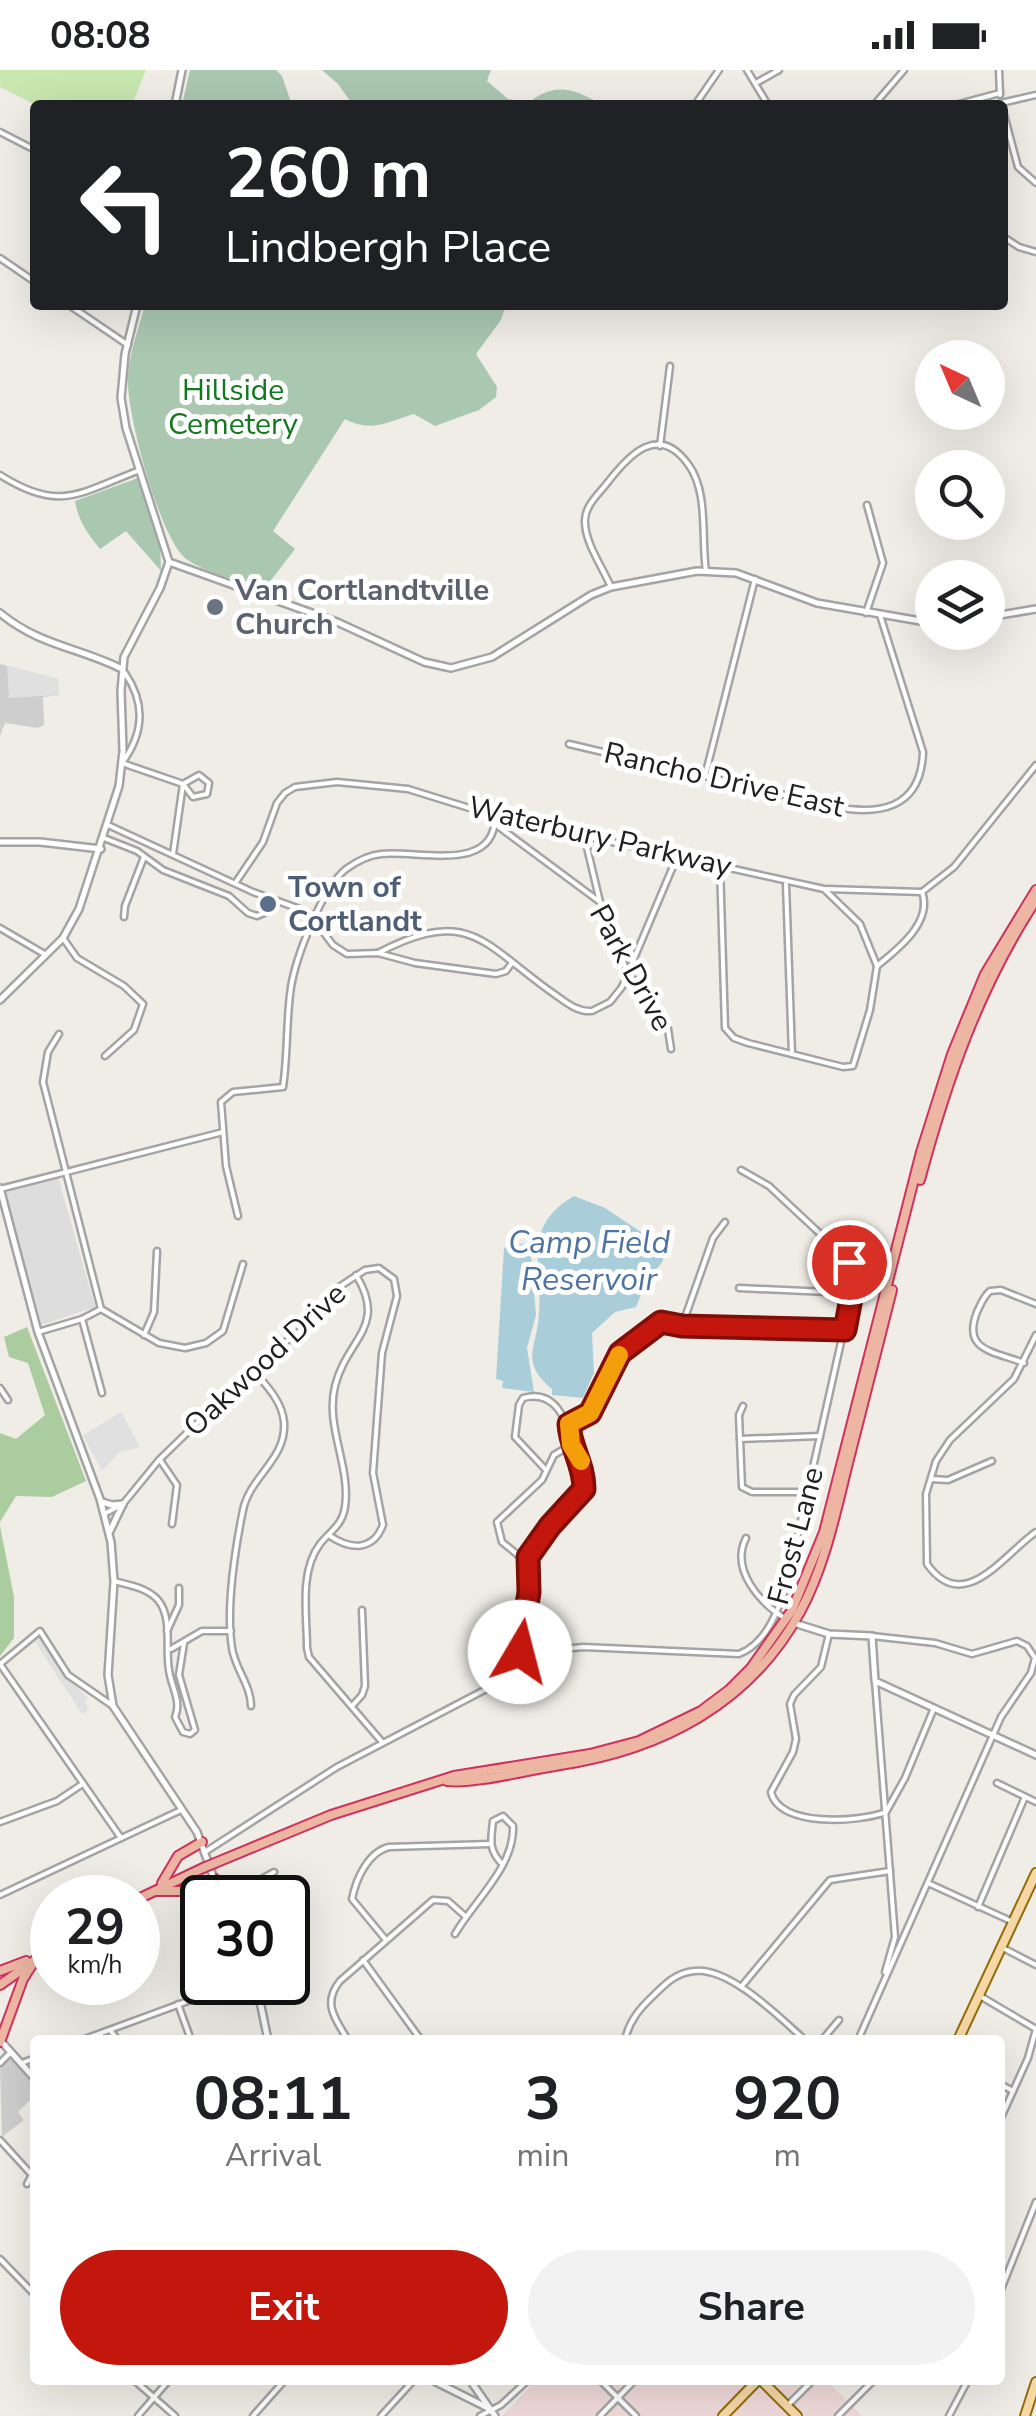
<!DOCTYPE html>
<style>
:root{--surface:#fff;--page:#f2f2f2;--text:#202124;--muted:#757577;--accent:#c3160d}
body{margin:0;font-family:"Nunito Sans",sans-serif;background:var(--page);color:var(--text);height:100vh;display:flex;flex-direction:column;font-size:38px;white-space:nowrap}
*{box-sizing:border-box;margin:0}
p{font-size:32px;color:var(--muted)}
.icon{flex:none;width:55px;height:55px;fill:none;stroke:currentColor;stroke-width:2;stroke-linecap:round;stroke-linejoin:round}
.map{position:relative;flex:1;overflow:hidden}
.sheet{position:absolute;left:30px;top:1965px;width:975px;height:350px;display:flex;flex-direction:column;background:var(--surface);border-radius:10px;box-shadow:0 10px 40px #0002}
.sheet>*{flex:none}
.banner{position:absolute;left:30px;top:30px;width:978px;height:210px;border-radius:10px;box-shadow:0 10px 40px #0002;background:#202124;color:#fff;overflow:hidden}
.needle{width:65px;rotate:316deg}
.buttons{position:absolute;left:915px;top:270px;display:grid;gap:20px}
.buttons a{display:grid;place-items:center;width:90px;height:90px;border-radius:50%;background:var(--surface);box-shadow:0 10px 40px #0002;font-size:50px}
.speed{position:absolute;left:30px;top:1805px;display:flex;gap:20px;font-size:50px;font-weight:700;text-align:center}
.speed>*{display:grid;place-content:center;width:130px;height:130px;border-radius:50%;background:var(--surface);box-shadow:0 10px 40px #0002;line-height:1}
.speed small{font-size:25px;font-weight:400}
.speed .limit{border:5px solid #111;border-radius:15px;background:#fff;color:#111}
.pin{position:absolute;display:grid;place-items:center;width:85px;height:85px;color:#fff;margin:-42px;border:5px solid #fff;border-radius:50%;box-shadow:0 2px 10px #0007}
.me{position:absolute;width:110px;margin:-55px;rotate:8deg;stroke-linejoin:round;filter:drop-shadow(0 0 8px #0008)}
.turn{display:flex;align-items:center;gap:35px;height:210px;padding:0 30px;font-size:45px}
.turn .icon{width:130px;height:130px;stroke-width:2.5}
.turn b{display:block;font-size:70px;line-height:85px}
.eta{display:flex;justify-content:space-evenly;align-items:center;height:170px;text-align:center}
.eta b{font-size:60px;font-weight:700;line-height:70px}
.cta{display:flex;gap:20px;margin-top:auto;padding:20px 30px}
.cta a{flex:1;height:115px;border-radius:60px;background:var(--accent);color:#fff;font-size:40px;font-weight:700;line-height:115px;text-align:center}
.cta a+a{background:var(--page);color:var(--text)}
.status{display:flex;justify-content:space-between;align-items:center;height:70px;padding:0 50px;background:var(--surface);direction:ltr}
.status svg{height:28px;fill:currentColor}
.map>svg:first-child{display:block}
</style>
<div class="status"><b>08:08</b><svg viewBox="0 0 49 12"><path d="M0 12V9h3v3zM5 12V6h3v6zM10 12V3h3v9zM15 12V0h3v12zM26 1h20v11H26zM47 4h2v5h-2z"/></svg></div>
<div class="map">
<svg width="1036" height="2346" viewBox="0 0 1036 2346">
<rect width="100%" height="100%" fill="#f0ede7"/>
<!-- residential -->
<polygon fill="#dedddd" points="58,1107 95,1237 41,1255 5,1122"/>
<!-- commercial -->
<polygon fill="#efdad8" points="536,2310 826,2310 862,2346 502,2346"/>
<!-- religious -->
<g fill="#cecece">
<polygon points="0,594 58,609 59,625 43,627 44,655 38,658 5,653 0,666"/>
<polygon points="11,1987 35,2016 35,2025 18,2042 24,2050 2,2067 0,1997"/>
</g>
<!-- grass -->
<polygon fill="#c8e6b0" points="0,0 146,0 132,35 36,35 0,17"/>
<!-- forest -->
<g fill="#aacc9e">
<polygon points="27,1257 86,1411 52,1427 16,1426 0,1452 0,1363 16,1369 45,1345 28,1293 9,1287 4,1267"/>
<polygon points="0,1456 14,1527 14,1568 0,1586"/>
</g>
<!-- cemetery -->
<g fill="#aac7b0">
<polygon points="190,0 276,0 282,6 292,35 182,35"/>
<path d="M 322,0 L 491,0 L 487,11 L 508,29 L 528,33 C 556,11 574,19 603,35 L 353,35 L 338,14 Z"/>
<path d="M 145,235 L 506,235 L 501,250 L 476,284 L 497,317 L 496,327 L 479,340 L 435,356 L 414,344 C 387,352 371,363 345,349 L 273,461 L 295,479 L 265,518 C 240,510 206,504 185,488 C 160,467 127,346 128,311 C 128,286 138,260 145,235 Z"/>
<path d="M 138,408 L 160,471 L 161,501 L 126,461 L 100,479 C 88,464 78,451 75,431 Z"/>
</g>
<!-- parking -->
<g fill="#e0e0e0">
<polygon points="7,596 58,609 59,625 9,628"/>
<polygon points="121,1342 140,1377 120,1382 102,1401 83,1365"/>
<polygon points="39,1568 65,1606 88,1628 85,1632 89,1640 82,1644 35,1572"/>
</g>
<!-- water -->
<g fill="#aacdda">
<path d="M 574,1126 L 605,1138 L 662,1176 L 663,1191 L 646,1213 L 636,1237 L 615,1242 L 592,1263 L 594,1303 L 583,1328 L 552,1325 L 552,1319 C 519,1291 537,1279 539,1243 C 543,1194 521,1157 574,1126 Z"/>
<polygon points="530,1172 536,1245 527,1278 534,1322 502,1318 503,1311 496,1309 504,1178"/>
</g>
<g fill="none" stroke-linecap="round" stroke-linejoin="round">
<!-- minor casing -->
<g stroke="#a4a4a4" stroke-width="9">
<g id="minor">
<polyline points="747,0 768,35"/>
<polyline points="999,0 1000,25"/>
<polyline points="756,13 779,0"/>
<polyline points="697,32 719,0"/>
<polyline points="1001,33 1036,25"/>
<polyline points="874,35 904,0"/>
<polyline points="955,35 1000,23"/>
<polyline points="1002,37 1018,97 1036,113"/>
<polyline points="0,62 35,80"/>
<polyline points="1002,166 1019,177 1036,182"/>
<polyline points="0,188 35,212"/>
<polyline points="69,235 128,275"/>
<polyline points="660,376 670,296"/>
<path d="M 0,405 C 60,443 79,423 140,400"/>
<path d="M 611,517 C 603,498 585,473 585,452 C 584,436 599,424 608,412 C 629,385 658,353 688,394 C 709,422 701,468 706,501"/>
<polyline points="866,543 883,493 867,435"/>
<path d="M 125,603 C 146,634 144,663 122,693 L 183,714 L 193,727 L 207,724 L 209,713 L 199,705 L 183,714 L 173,784"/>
<path d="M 569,674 L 831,736 C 878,746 921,740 923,682 L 880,545"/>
<polyline points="705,706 755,509"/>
<polyline points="495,754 600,832 626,899 668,959 671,979"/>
<polyline points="108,755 253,822 308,842 333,875 347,884 378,883 415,893 496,904 506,901 511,894"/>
<polyline points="584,765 600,832"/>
<polyline points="104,768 137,781 163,800 229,826 248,843 257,846 264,843 271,828"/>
<polyline points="236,812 263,772 277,733 285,723 295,717 337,712 408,719 495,746 824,819 860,854 877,896 870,940 853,996 843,997 748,973 734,968 725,958 720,795"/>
<polyline points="786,814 792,984"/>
<polyline points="827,819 922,822"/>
<polyline points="922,822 954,797 1036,695"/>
<polyline points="124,847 125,836 144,787"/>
<polyline points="0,858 46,885"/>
<polyline points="63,868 77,888 124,916 143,934 134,960 105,986"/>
<path d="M 378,883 C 472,834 484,876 557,926 C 568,934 578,942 592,941 L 610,932 L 622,917 L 677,787"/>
<path d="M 877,896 C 898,879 933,852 922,822"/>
<polyline points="59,964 48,982 43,1012 101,1239"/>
<polyline points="0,1119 223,1062"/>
<path d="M 238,1146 L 226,1096 L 221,1032 L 233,1022 L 283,1017 C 288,984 286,950 291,917 C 296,887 322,818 346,799 C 356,792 369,785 381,784 C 419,780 496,804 495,746"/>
<path d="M 356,1205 C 388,1257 347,1268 335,1316 C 325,1357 351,1396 345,1437 C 342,1456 331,1460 320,1474 C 299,1502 307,1544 307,1578 L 309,1587 L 382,1672"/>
<polyline points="739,1218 849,1223"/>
<polyline points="101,1239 159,1273 185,1278 206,1273 223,1261 243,1194"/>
<polyline points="82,1249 102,1323"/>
<polyline points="682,1256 713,1168 725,1152"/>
<polyline points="38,1262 82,1249 101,1239"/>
<polyline points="144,1265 154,1242 157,1181"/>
<path d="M 1036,1265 L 1014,1309 L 950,1370 L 936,1391 L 926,1424 L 927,1494 C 964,1546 1003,1485 1036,1462"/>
<path d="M 1024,1293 C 993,1281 962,1281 977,1242 C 981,1234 983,1227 990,1221 L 1001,1220 L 1036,1234"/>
<polyline points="0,1318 8,1330"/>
<polyline points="743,1336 739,1345 742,1417 752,1422 810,1422"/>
<polyline points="569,1354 589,1343 620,1283 661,1252 682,1256 845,1260"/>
<polyline points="740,1369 820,1366"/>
<polyline points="160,1390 177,1415 172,1454"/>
<path d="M 546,1400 L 515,1367 L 519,1335 L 523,1328 C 555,1319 568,1350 571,1375"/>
<polyline points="931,1409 948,1410 992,1391"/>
<path d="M 104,1444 L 123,1434 L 159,1390 L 266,1286 L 298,1263 L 336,1219 L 365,1200 L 379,1198 L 394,1209 L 397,1226 L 382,1283 L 373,1403 L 383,1455 C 373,1481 351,1480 330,1466"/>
<path d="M 746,1468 C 730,1500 760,1533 786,1549"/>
<path d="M 114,1511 C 129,1515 148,1518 158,1530 C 173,1548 165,1579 169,1600 C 171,1617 182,1631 175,1647 L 183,1662 L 190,1664 L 195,1660 L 179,1605 L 184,1573"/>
<polyline points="167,1561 179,1535 179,1518"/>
<path d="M 829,1564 L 821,1597 L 794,1625 L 790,1634 L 796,1669 L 793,1682 L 771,1722 C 779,1758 860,1752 886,1742 L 905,1708 L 934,1638"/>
<polyline points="171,1579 202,1561 231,1561"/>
<polyline points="525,1597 521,1582 529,1522 529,1487 550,1456 584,1419 580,1388 571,1375 554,1385 542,1410 497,1452 502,1472 528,1493"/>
<polyline points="875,1611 895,1867 885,1902"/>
<polyline points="113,1636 68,1605 40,1561 0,1594 121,1768"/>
<path d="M 251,1636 C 251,1615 235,1599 232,1578 C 226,1539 235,1480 243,1440 C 250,1406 287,1389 284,1352 C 282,1331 266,1315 253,1300"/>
<polyline points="352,1636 362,1625 365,1616 362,1540"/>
<polyline points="997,1713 1036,1732"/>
<polyline points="0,1752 57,1731 81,1715"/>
<path d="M 205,1782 L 337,1697 L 563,1579 L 583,1577 L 739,1584 C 768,1573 780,1536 788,1509 L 852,1223 L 851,1197 L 845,1187 L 769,1116 L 741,1100"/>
<polyline points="928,1813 1013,1852"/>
<polyline points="0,1825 181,1740"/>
<polyline points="227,1828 274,1802"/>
<polyline points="978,1837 1025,1727"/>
<path d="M 455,1864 C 474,1831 515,1796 513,1756 L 503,1746 L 493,1751 C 491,1770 488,1779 502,1794"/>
<path d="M 386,1870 L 352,1829 C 356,1809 368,1782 389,1777 L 490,1774"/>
<polyline points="1001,1877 1036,1895"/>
<polyline points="363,1890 421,1970"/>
<polyline points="741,1917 830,1810 890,1801"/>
<polyline points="980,1926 1036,1959"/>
<polyline points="178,1934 191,1970"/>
<polyline points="110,1960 118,1970"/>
<polyline points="82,1970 240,1912"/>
<path d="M 348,1970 C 335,1949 322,1933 340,1911 L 433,1830 L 448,1831 L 465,1846"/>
<path d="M 625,1970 C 629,1951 640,1938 654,1925 C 666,1913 676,1903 694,1901 C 729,1896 780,1948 805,1970"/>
<polyline points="822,1970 839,1950"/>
<polyline points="858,1970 1001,1647 1031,1603 1035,1588 1027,1576 1017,1571 972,1584 935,1573 872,1566"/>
<polyline points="0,1993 11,1982"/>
<polyline points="22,1993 35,1988"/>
<polyline points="1000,2014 1013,2021"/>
<polyline points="1000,2050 1028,1988 1036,1959"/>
<polyline points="0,2070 30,2103"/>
<polyline points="27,2114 35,2099"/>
<polyline points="0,2189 35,2225"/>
<polyline points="1000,2222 1036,2132"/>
<polyline points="134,2310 175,2346"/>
<polyline points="600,2310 636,2346"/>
<polyline points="787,2336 813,2310"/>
<polyline points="138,2346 169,2310"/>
<polyline points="253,2346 285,2310"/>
<polyline points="381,2346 414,2310"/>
<polyline points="480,2346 501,2335 528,2310"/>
<polyline points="600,2346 635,2310"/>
<polyline points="838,2346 874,2310"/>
<polyline points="949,2346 968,2310"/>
</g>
</g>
<!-- tertiary casing -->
<g stroke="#a4a4a4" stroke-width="10">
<g id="tertiary">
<polyline points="175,35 182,0"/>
<polyline points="169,492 337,552 424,592 451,598 492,587 591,525 611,517 697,501 736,503 817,533 932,553"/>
<path d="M 0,543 C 40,576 78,577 122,599"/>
<polyline points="988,547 1036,539"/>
<polyline points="0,772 40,772 101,779"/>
<polyline points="0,930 63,868 79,839 119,716 123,681 121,621 124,587 160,518 169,492 126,358 121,328 125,284 137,235"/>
<polyline points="0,1118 38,1262 100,1429 111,1472 114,1511 108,1605 113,1636 197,1762 221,1828"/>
<polyline points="102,1432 112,1435 123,1434"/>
<polyline points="110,1461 123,1434"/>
<polyline points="794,1553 829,1564 872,1566 875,1611 1036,1685"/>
<polyline points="256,1912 268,1970"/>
<polyline points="0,1970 35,2009"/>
<polyline points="432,2310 490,2339"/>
<polyline points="470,2310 495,2346"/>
</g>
</g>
<!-- primary casing -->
<g stroke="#926c0a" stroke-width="12">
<g id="primary">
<polyline points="958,1970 1036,1803"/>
<polyline points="761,2310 797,2346"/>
<polyline points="723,2346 758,2310"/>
<polyline points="1025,2346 1036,2312"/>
</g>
</g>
<!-- trunk casing -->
<g stroke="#d03260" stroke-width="12">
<g id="trunk">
<path d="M 920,1110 C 947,1010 979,917 1036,830"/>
<path d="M 447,1711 C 476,1714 528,1700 560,1695 C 661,1680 750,1634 800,1542 C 824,1498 835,1446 847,1397 C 862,1339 877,1279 892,1220"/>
<polyline points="215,1793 331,1745 454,1706 590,1684 639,1671 701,1641 729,1620 751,1598 792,1540 824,1462 921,1082 952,984 985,904 1036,820"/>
<polyline points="162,1813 178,1786 202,1772"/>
<polyline points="157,1821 189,1821 215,1809"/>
<polyline points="138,1829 203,1798"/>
<polyline points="0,1901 26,1891"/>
<polyline points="0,1915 52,1878"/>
<polyline points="0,1972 23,1909 35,1890"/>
</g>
</g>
<!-- minor -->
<use href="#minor" stroke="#fff" stroke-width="4"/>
<!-- tertiary -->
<use href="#tertiary" stroke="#fff" stroke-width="5"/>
<!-- primary -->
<use href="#primary" stroke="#f6d8a6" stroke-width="8"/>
<!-- trunk -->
<use href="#trunk" stroke="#ecb6a2" stroke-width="8"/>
<!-- trunk-bridge casing -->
<g stroke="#d03260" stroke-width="12" stroke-linecap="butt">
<polyline id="trunk-bridge" points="203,1798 215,1793"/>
</g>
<!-- trunk-bridge -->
<use href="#trunk-bridge" stroke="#ecb6a2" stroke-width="8"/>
</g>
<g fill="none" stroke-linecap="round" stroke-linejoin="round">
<!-- route casing -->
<g stroke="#7f0e08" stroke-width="25">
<path id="route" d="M 520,1582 L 529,1522 L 528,1487 L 550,1456 L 584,1419 C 584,1394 570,1377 569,1354 L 590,1343 L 620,1283 L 661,1252 L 682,1256 L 845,1260 L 852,1223 L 849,1192"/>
</g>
<!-- route -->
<use href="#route" stroke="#c3160d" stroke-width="18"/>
<!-- slow -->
<polyline stroke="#f59e0b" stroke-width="18" points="581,1391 571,1375 569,1354 590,1343 619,1285"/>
</g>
<!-- markers -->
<circle fill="#6b7280" stroke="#fff" stroke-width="4" cx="215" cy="537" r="10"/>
<circle fill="#5c6f8a" stroke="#fff" stroke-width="4" cx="268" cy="834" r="10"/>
<g text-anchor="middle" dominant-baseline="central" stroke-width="10" stroke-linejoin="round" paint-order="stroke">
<!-- park labels -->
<g font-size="30" fill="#137921" stroke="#fff">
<text x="233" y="320">Hillside<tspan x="233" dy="34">Cemetery</tspan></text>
</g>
<!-- worship labels -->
<g font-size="30" font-weight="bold" fill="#5b616d" stroke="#fff" text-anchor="start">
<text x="235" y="520">Van Cortlandtville<tspan x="235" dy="34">Church</tspan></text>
</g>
<!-- street labels -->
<g font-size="30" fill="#202020" stroke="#fff">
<text transform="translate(724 710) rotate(13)">Rancho Drive East</text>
<text transform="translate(600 767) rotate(13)">Waterbury Parkway</text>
<text transform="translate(631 898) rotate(61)">Park Drive</text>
<text transform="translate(265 1290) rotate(-43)">Oakwood Drive</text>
<text transform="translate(796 1466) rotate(-75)">Frost Lane</text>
</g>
<!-- service labels -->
<g font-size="30" font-weight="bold" fill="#4e5e75" stroke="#fff" text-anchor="start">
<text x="288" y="817">Town of<tspan x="288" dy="34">Cortlandt</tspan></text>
</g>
<!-- water labels -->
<g font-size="32" font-style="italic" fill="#4f74a2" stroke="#fff">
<text x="589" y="1172">Camp Field<tspan x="589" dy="37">Reservoir</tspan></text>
</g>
</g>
</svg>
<div class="buttons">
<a><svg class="needle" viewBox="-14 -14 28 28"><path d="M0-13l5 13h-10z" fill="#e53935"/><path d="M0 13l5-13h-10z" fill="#757577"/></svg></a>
<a><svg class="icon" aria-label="search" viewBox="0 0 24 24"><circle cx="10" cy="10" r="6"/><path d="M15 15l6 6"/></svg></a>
<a><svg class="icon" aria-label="layers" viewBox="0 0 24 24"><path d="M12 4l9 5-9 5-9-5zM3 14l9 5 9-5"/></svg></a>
</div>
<div class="speed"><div>29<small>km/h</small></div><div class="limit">30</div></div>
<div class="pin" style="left:849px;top:1192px;background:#d93025"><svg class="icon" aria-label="arrive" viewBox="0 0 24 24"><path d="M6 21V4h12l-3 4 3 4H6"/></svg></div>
<svg class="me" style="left:520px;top:1582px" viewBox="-20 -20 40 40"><circle r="19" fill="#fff"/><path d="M0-13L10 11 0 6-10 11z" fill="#c3160d"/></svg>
<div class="banner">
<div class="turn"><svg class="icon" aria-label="left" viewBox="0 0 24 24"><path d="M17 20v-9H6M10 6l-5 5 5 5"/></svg><div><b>260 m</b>Lindbergh Place</div></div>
</div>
<section class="sheet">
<div class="eta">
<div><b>08:11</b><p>Arrival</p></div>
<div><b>3</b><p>min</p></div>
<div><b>920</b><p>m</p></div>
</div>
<div class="cta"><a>Exit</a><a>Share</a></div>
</section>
</div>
